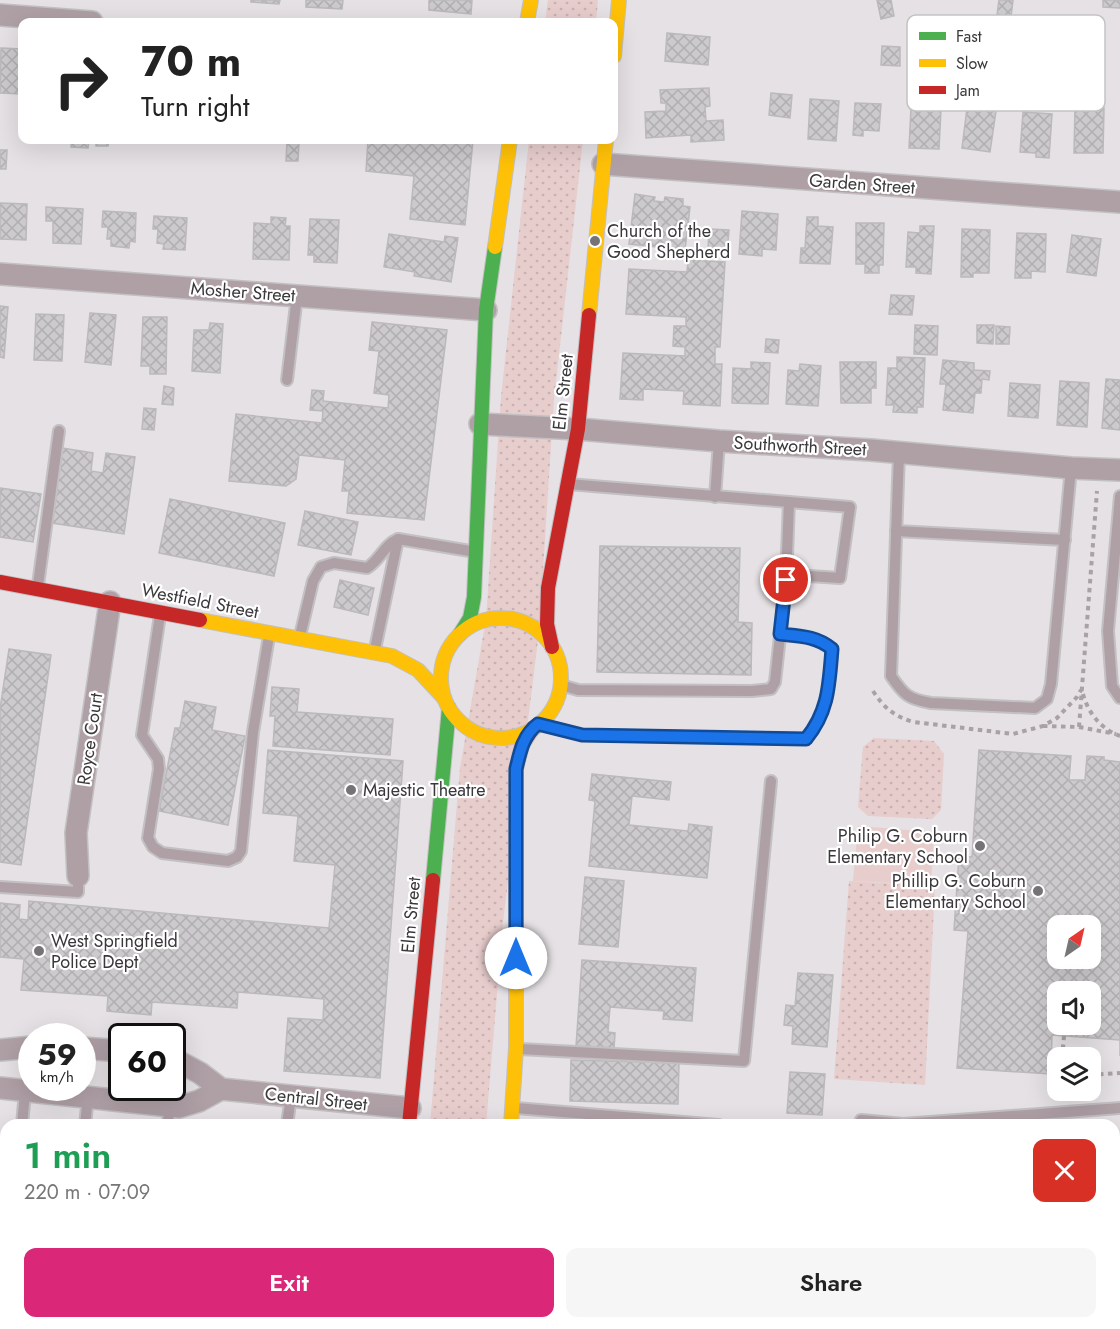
<!DOCTYPE html>
<meta charset="utf-8">
<style>
:root{--surface:#fff;--page:#f6f6f6;--text:#222;--muted:#767676;--accent:#db2777}
body{margin:0;font-family:Jost,sans-serif;background:var(--page);color:var(--text);height:100vh;display:flex;flex-direction:column;font-size:22px;white-space:nowrap}
*{box-sizing:border-box;margin:0}
p{font-size:20px;color:var(--muted)}
.icon{flex:none;width:33px;height:33px;fill:none;stroke:currentColor;stroke-width:2;stroke-linecap:round;stroke-linejoin:round}
.map{position:relative;flex:1;overflow:hidden}
.side{position:absolute;left:0px;top:1119px;width:1120px;height:210px;display:flex;flex-direction:column;background:var(--surface);border-radius:18px 18px 0 0;box-shadow:0 6px 24px #0002}
.side>*{flex:none}
.top-card{position:absolute;left:18px;top:18px;width:600px;height:126px;border-radius:12px;box-shadow:0 6px 24px #0002;background:#fff;color:var(--text);overflow:hidden}
.needle{width:39px;rotate:34deg}
.buttons{position:absolute;left:1047px;top:915px;display:grid;gap:12px}
.buttons a{display:grid;place-items:center;width:54px;height:54px;border-radius:12px;background:var(--surface);box-shadow:0 6px 24px #0002;font-size:30px}
.speed{position:absolute;left:18px;top:1023px;display:flex;gap:12px;font-size:30px;font-weight:700;text-align:center}
.speed>*{display:grid;place-content:center;width:78px;height:78px;border-radius:50%;background:var(--surface);box-shadow:0 6px 24px #0002;line-height:1}
.speed small{font-size:15px;font-weight:400}
.speed .limit{border:3px solid #111;border-radius:9px;background:#fff;color:#111}
.pin{position:absolute;display:grid;place-items:center;width:51px;height:51px;color:#fff;margin:-26px;border:3px solid #fff;border-radius:50%;box-shadow:0 2px 6px #0007}
.me{position:absolute;width:66px;margin:-33px;rotate:0deg;stroke-linejoin:round;filter:drop-shadow(0 0 4px #0008)}
.turn{display:flex;align-items:center;gap:21px;height:126px;padding:0 24px;font-size:27px}
.turn .icon{width:78px;height:78px;stroke-width:2.5}
.turn b{display:block;font-size:42px;line-height:51px}
.round{display:grid;place-items:center;flex:none;width:63px;height:63px;border-radius:12px;background:var(--page)}
.headline{display:flex;align-items:center;justify-content:space-between;height:102px;padding:0 24px}
h1{font-size:36px;font-weight:600;line-height:45px;color:#1e9e55}
.cta{display:flex;gap:12px;margin-top:auto;padding:12px 24px}
.cta a{flex:1;height:69px;border-radius:12px;background:var(--accent);color:#fff;font-size:24px;font-weight:600;line-height:69px;text-align:center}
.cta a+a{background:var(--page);color:var(--text)}
.map>svg:first-child{display:block}
</style>
<div class="map">
<svg width="1120" height="1329" viewBox="0 0 1120 1329">
<defs>
<pattern id="grass-dots" width="8" height="8" patternUnits="userSpaceOnUse" patternTransform="scale(1.5)"><rect width="8" height="8" fill="#e8cdcd"/><path d="M2 2h.1M6 6h.1" fill="none" stroke="#c8b1b1" stroke-width="1.8" stroke-linecap="round"/></pattern>
<pattern id="building-cross-hatch" width="8" height="8" patternUnits="userSpaceOnUse" patternTransform="scale(1.5)"><rect width="8" height="8" fill="#cccacd"/><path d="M0 0l8 8M0 8l8-8" fill="none" stroke="#b0aeb1"/></pattern>
</defs>
<rect width="100%" height="100%" fill="#e5e1e4"/>
<!-- grass -->
<g fill="url(#grass-dots)">
<polygon points="548,0 598,0 596,22 545,22"/>
<polygon points="529,140 583,140 554,399 539,632 503,922 486,1125 430,1125 460,768 486,619 501,397"/>
<polygon points="874,738 934,741 944,754 941,810 932,819 868,816 858,807 863,747"/>
<polygon points="849,881 935,886 925,1085 834,1079"/>
<polygon points="420,1323 470,1323 469,1329 420,1329"/>
</g>
<!-- pitch -->
<polygon fill="#e8cdcd" points="858,826 934,832 931,885 853,881"/>
<!-- building -->
<g fill="url(#building-cross-hatch)" stroke="#bbb9bb" stroke-width="1.5" fill-rule="evenodd">
<polygon points="251,0 280,0 279,4 251,2"/>
<polygon points="306,0 343,0 342,9 306,7"/>
<polygon points="429,0 472,0 471,14 429,10"/>
<polygon points="877,0 891,0 894,16 881,19"/>
<polygon points="999,0 1013,0 1011,17 997,15"/>
<polygon points="1103,0 1120,0 1120,8 1103,7"/>
<polygon points="667,33 710,37 708,65 665,61"/>
<polygon points="882,46 900,47 900,66 881,65"/>
<polygon points="1,48 22,49 22,88 21,94 0,93"/>
<polygon points="709,88 710,106 705,107 706,121 723,120 724,140 691,142 691,135 646,138 645,112 666,111 666,103 661,103 660,90"/>
<polygon points="771,93 792,95 790,118 769,115"/>
<polygon points="810,99 839,101 836,141 808,139"/>
<polygon points="973,101 993,105 992,110 996,111 990,152 962,148 967,108 972,109"/>
<polygon points="855,103 881,104 879,131 863,130 863,136 853,135"/>
<polygon points="911,108 941,109 939,149 909,148"/>
<polygon points="1075,108 1104,108 1103,153 1074,153"/>
<polygon points="1023,112 1052,114 1049,158 1036,157 1036,153 1020,152"/>
<polygon points="72,140 89,140 88,148 71,147"/>
<polygon points="96,140 109,140 108,146 96,146"/>
<polygon points="368,140 473,140 465,225 410,219 414,176 366,171"/>
<polygon points="287,141 299,142 298,161 286,161"/>
<polygon points="0,150 7,150 6,169 0,169"/>
<polygon points="635,194 655,197 654,201 664,202 665,197 683,199 683,206 690,207 685,250 629,244"/>
<polygon points="0,203 27,204 26,240 0,239"/>
<polygon points="46,207 83,209 81,244 53,243 53,221 46,221"/>
<polygon points="103,211 136,213 135,242 130,241 129,248 111,246 111,239 107,239 108,227 102,227"/>
<polygon points="742,211 778,214 776,250 762,249 762,256 739,254"/>
<polygon points="154,216 187,218 185,250 163,249 164,244 157,243 158,229 153,229"/>
<polygon points="271,217 286,218 285,226 290,226 289,260 253,259 254,223 271,224"/>
<polygon points="807,217 818,217 818,226 833,227 830,264 800,263 801,248 805,248"/>
<polygon points="310,219 339,220 337,263 314,262 314,255 308,255"/>
<polygon points="856,223 884,223 883,265 879,265 879,273 865,273 865,264 856,264"/>
<polygon points="920,226 934,226 931,274 916,273 916,267 906,267 908,232 920,233"/>
<polygon points="709,229 729,230 727,252 708,250"/>
<polygon points="962,229 990,230 989,273 973,273 973,277 961,277"/>
<polygon points="1017,233 1046,234 1045,272 1031,271 1031,278 1015,278"/>
<polygon points="389,234 444,242 445,236 458,238 451,282 414,276 415,272 384,267"/>
<polygon points="1072,235 1101,239 1096,276 1067,272"/>
<polygon points="688,260 725,262 720,347 715,347 715,364 722,364 720,406 683,404 684,391 643,389 643,400 620,399 623,353 685,356 685,347 673,346 674,326 686,326 686,317 626,314 629,269 687,272"/>
<polygon points="891,295 914,296 912,315 889,314"/>
<polygon points="0,306 8,307 4,358 0,357"/>
<polygon points="90,313 116,315 111,365 85,362"/>
<polygon points="36,314 64,315 62,361 34,360"/>
<polygon points="143,317 167,317 166,374 150,374 150,366 141,366"/>
<polygon points="372,322 447,330 424,520 347,513 349,491 342,491 345,460 299,455 296,479 286,486 229,481 236,414 322,423 323,411 310,410 312,390 324,391 323,401 388,408 389,395 374,393 379,351 369,350"/>
<polygon points="210,323 223,324 220,373 192,371 194,330 209,330"/>
<polygon points="915,325 938,326 937,355 914,354"/>
<polygon points="977,325 994,325 993,344 977,343"/>
<polygon points="996,326 1010,327 1009,344 996,344"/>
<polygon points="766,339 779,340 778,353 765,352"/>
<polygon points="897,357 925,358 923,407 917,407 917,413 893,412 894,405 886,405 888,368 897,368"/>
<polygon points="943,360 974,363 974,370 990,371 989,380 982,379 981,393 975,393 973,413 943,410 946,384 940,384"/>
<polygon points="751,362 770,363 768,404 732,403 733,368 751,369"/>
<polygon points="840,362 876,362 876,388 871,388 871,403 841,403"/>
<polygon points="800,364 821,366 818,406 786,404 788,370 799,371"/>
<polygon points="1106,379 1120,380 1120,430 1102,428"/>
<polygon points="1060,381 1089,383 1087,427 1057,425"/>
<polygon points="1010,383 1040,385 1038,418 1008,416"/>
<polygon points="164,386 174,388 173,405 162,404"/>
<polygon points="144,408 156,409 154,430 142,429"/>
<polygon points="62,448 93,453 91,471 103,473 106,453 135,457 124,534 52,523"/>
<polygon points="0,488 41,494 33,542 0,537"/>
<polygon points="170,499 285,523 274,576 159,553"/>
<polygon points="305,511 358,522 351,555 298,545"/>
<polygon points="600,546 740,548 738,622 752,623 751,675 597,672"/>
<polygon points="340,580 374,588 368,615 334,607"/>
<polygon points="9,649 51,655 21,865 0,862 0,709"/>
<polygon points="272,687 299,689 297,712 393,719 390,755 273,746 275,716 270,716"/>
<polygon points="185,701 216,707 212,730 245,736 228,825 159,811 175,728 180,728"/>
<polygon points="268,750 403,761 380,1078 284,1071 288,1018 323,1020 324,999 238,992 237,1008 152,1002 151,1015 107,1011 108,996 21,990 24,959 0,957 0,903 20,905 19,919 28,920 29,901 329,928 335,865 294,861 298,816 263,813"/>
<path d="M 979,750 L 1071,756 L 1069,780 L 1085,780 L 1087,756 L 1104,757 L 1104,760 L 1120,762 L 1120,1056 L 1120,1040 L 1052,1035 L 1051,1074 L 957,1068 L 968,931 L 954,930 L 959,856 L 972,857 ZM 1058,926 L 1090,926 L 1090,958 L 1058,958 ZM 1058,992 L 1090,992 L 1090,1024 L 1058,1024 Z"/>
<polygon points="592,774 671,782 669,800 632,796 629,825 688,831 689,824 712,827 707,878 589,866 595,801 589,800"/>
<polygon points="585,877 624,881 618,947 579,944"/>
<polygon points="582,960 696,968 692,1021 663,1019 664,1011 610,1007 608,1032 615,1033 614,1049 576,1046"/>
<polygon points="798,973 833,975 827,1047 792,1044 793,1026 784,1025 786,1005 795,1006"/>
<polygon points="571,1060 679,1063 678,1104 570,1101"/>
<polygon points="790,1072 825,1074 822,1115 787,1113"/>
<polygon points="198,1323 242,1323 289,1329 197,1329"/>
<rect x="939" y="1323" width="92" height="6"/>
</g>
<g fill="none" stroke-linecap="round" stroke-linejoin="round">
<!-- lane casing -->
<g stroke="#c2c0c2" stroke-width="14">
<g id="lane">
<polyline points="287,380 297,296"/>
<path d="M 899,453 L 891,676 C 904,695 908,699 931,703 L 1035,708 L 1047,699 L 1051,684 L 1071,468"/>
<polyline points="1120,496 1108,631 1112,686 1120,698"/>
<polyline points="715,497 719,441"/>
<polyline points="896,531 1065,540"/>
<polyline points="786,580 789,502"/>
<polyline points="38,585 59,431"/>
<polyline points="160,615 142,735 158,759 159,769 148,838 153,847 162,853 228,861 237,857 241,851 253,732 269,636"/>
<path d="M 300,636 L 313,581 L 321,567 L 334,563 L 367,568 C 380,560 384,545 398,539 L 476,552"/>
<polyline points="375,649 398,539"/>
<polyline points="561,685 578,690 752,691 771,689 775,682 786,580 794,575 840,578 850,507 568,484"/>
<path d="M 539,724 L 582,735 L 806,739 C 829,711 829,684 832,649 C 817,636 800,636 780,634"/>
<polyline points="0,887 78,892 78,876"/>
<polyline points="520,1049 744,1061 771,781"/>
<polyline points="516,1108 719,1125"/>
<polyline points="861,1120 903,1124 1120,1108"/>
<polyline points="22,1125 25,1092"/>
<polyline points="85,1125 88,1097"/>
<polyline points="168,1125 169,1107"/>
<polyline points="287,1125 291,1096"/>
<polyline points="0,1296 6,1297"/>
<polyline points="0,1312 6,1313"/>
<polyline points="78,1323 120,1329"/>
<polyline points="833,1323 833,1329"/>
<polyline points="897,1323 897,1329"/>
</g>
</g>
<!-- street casing -->
<g stroke="#c2c0c2" stroke-width="24">
<g id="street">
<polyline points="0,15 92,22"/>
<polyline points="603,164 1120,202"/>
<polyline points="0,274 486,310"/>
<polyline points="480,424 578,429 719,441 871,450 1071,468 1120,470"/>
<polyline points="78,876 76,833 110,602"/>
<polyline points="82,1048 122,1051"/>
<polyline points="0,1050 32,1047"/>
<polyline points="172,1058 200,1073 221,1089 410,1108"/>
<polyline points="0,1088 179,1107 199,1101 221,1089"/>
</g>
</g>
<!-- fast casing -->
<g stroke="#c2c0c2" stroke-width="16">
<g id="fast">
<polyline points="460,634 470,618 474,597 486,310 495,247"/>
<polyline points="433,880 449,708"/>
</g>
</g>
<!-- slow casing -->
<g stroke="#c2c0c2" stroke-width="16">
<g id="slow">
<polyline points="527,22 531,0"/>
<polyline points="614,56 619,0"/>
<polyline points="495,247 510,140"/>
<polyline points="589,315 606,140"/>
<circle cx="501" cy="678" r="60"/>
<polyline points="200,620 392,656 418,670 444,698"/>
<polyline points="511,1125 516,1048 516,890"/>
<polyline points="494,1323 494,1329"/>
</g>
</g>
<!-- jam casing -->
<g stroke="#c2c0c2" stroke-width="16">
<g id="jam">
<polyline points="0,582 200,620"/>
<polyline points="552,647 547,624 548,588 578,429 589,315"/>
<polyline points="516,890 516,769 522,745 533,728"/>
<polyline points="409,1125 433,880"/>
<polyline points="387,1323 387,1329"/>
</g>
</g>
<!-- path -->
<g stroke="#aaa1a5" stroke-width="4" stroke-dasharray="4.5 4.5" stroke-linecap="butt">
<path d="M 873,691 C 884,708 895,717 914,722 L 1013,734 L 1043,726 L 1057,718 L 1077,697 L 1081,690"/>
<path d="M 1083,694 C 1088,713 1101,729 1120,736"/>
<polyline points="1043,726 1079,727 1116,734"/>
<polyline points="1079,727 1097,491"/>
<polyline points="1062,1058 1064,1036"/>
<polyline points="1090,1075 1120,1073"/>
</g>
<!-- lane -->
<use href="#lane" stroke="#afa0a6" stroke-width="10"/>
<!-- street -->
<use href="#street" stroke="#afa0a6" stroke-width="21"/>
<!-- fast -->
<use href="#fast" stroke="#4caf50" stroke-width="14"/>
<!-- slow -->
<use href="#slow" stroke="#ffc107" stroke-width="14"/>
<!-- jam -->
<use href="#jam" stroke="#c62828" stroke-width="14"/>
</g>
<g fill="none" stroke-linecap="round" stroke-linejoin="round">
<!-- route casing -->
<g stroke="#114b97" stroke-width="15">
<path id="route" d="M 516,958 L 516,769 C 520,752 523,735 538,724 L 582,735 L 806,739 C 829,711 829,684 832,649 C 817,636 799,636 780,634 L 786,580"/>
</g>
<!-- route -->
<use href="#route" stroke="#1a73e8" stroke-width="10"/>
</g>
<!-- markers -->
<g fill="#767376" stroke="#fff" stroke-width="2">
<circle cx="595" cy="241" r="6"/>
<circle cx="351" cy="790" r="6"/>
<circle cx="980" cy="846" r="6"/>
<circle cx="1038" cy="891" r="6"/>
<circle cx="39" cy="951" r="6"/>
</g>
<g text-anchor="middle" dominant-baseline="central" stroke-width="4.5" stroke-linejoin="round" paint-order="stroke">
<!-- street labels -->
<g font-size="18" fill="#3a383a" stroke="#fff">
<text transform="translate(862 184) rotate(4)">Garden Street</text>
<text transform="translate(243 292) rotate(4)">Mosher Street</text>
<text transform="translate(563 392) rotate(-84)">Elm Street</text>
<text transform="translate(800 446) rotate(3)">Southworth Street</text>
<text transform="translate(200 601) rotate(11)">Westfield Street</text>
<text transform="translate(90 739) rotate(-82)">Royce Court</text>
<text transform="translate(411 915) rotate(-85)">Elm Street</text>
<text transform="translate(316 1099) rotate(6)">Central Street</text>
</g>
<!-- poi labels -->
<g font-size="18" fill="#3a383a" stroke="#fff" text-anchor="start">
<text x="607" y="231">Church of the<tspan x="607" dy="21">Good Shepherd</tspan></text>
<text x="363" y="790">Majestic Theatre</text>
<text x="968" y="836" text-anchor="end">Philip G. Coburn<tspan x="968" dy="21">Elementary School</tspan></text>
<text x="1026" y="881" text-anchor="end">Phillip G. Coburn<tspan x="1026" dy="21">Elementary School</tspan></text>
<text x="51" y="941">West Springfield<tspan x="51" dy="21">Police Dept</tspan></text>
</g>
</g>
<!-- legend -->
<rect x="907" y="15" width="198" height="96" rx="9" fill="#fff" stroke="#c4c3c4" stroke-width="1.5"/>
<rect x="919" y="32" width="27" height="8" fill="#4caf50"/>
<rect x="919" y="59" width="27" height="8" fill="#ffc107"/>
<rect x="919" y="86" width="27" height="8" fill="#c62828"/>
<g font-size="16" fill="#3a383a">
<text x="956" y="42">Fast</text>
<text x="956" y="69">Slow</text>
<text x="956" y="96">Jam</text>
</g>
</svg>
<div class="buttons">
<a><svg class="needle" viewBox="-14 -14 28 28"><path d="M0-13l5 13h-10z" fill="#e53935"/><path d="M0 13l5-13h-10z" fill="#767676"/></svg></a>
<a><svg class="icon" aria-label="sound" viewBox="0 0 24 24"><path d="M4 9h4l5-4v14l-5-4H4zM17 9q2 3 0 6"/></svg></a>
<a><svg class="icon" aria-label="layers" viewBox="0 0 24 24"><path d="M12 4l9 5-9 5-9-5zM3 14l9 5 9-5"/></svg></a>
</div>
<div class="speed"><div>59<small>km/h</small></div><div class="limit">60</div></div>
<div class="pin" style="left:786px;top:580px;background:#d93025"><svg class="icon" aria-label="arrive" viewBox="0 0 24 24"><path d="M6 21V4h12l-3 4 3 4H6"/></svg></div>
<svg class="me" style="left:516px;top:958px" viewBox="-20 -20 40 40"><circle r="19" fill="#fff"/><path d="M0-13L10 11 0 6-10 11z" fill="#1a73e8"/></svg>
<div class="top-card">
<div class="turn"><svg class="icon" aria-label="right" viewBox="0 0 24 24"><path d="M7 20v-9h11M14 6l5 5-5 5"/></svg><div><b>70 m</b>Turn right</div></div>
</div>
<section class="side">
<div class="headline"><div><h1>1 min</h1><p>220 m · 07:09</p></div><a class="round" style="background:#d93025;color:#fff"><svg class="icon" aria-label="close" viewBox="0 0 24 24"><path d="M6 6l12 12M18 6L6 18"/></svg></a></div>
<div class="cta"><a>Exit</a><a>Share</a></div>
</section>
</div>
